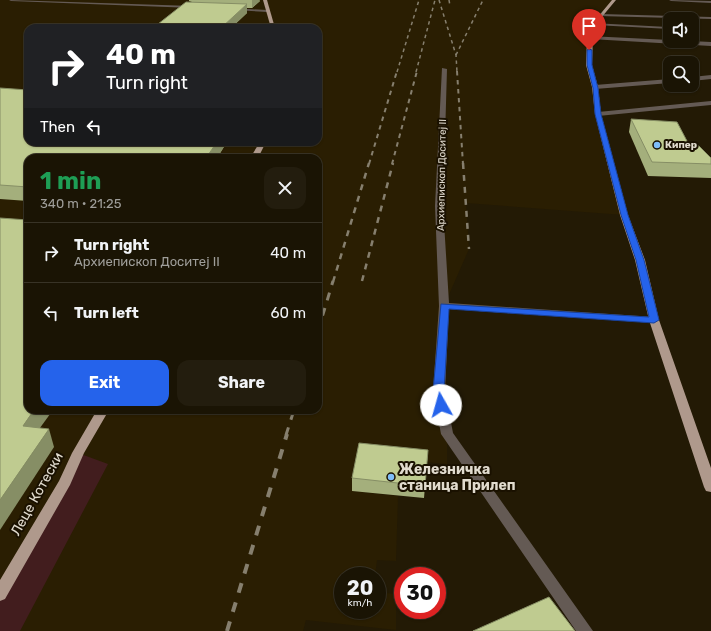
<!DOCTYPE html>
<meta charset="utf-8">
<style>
:root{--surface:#1a1404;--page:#231d0e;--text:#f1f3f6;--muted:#9f9e9a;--line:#383326;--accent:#2563eb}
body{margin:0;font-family:Rubik,sans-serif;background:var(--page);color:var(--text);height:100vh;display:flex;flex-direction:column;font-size:15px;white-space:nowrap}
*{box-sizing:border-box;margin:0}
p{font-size:13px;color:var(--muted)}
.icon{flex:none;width:22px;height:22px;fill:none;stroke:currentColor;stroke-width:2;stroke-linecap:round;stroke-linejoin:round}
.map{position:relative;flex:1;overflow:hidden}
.panel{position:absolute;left:24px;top:154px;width:298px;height:260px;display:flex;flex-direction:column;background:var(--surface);border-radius:12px;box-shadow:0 1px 3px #0004,0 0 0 1px var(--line)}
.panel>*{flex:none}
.guide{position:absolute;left:24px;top:24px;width:298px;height:122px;border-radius:12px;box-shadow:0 1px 3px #0004,0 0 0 1px var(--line);background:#202124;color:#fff;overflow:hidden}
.tools{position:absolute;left:663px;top:12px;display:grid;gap:8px}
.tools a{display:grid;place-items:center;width:36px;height:36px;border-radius:8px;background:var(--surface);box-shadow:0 1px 3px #0004,0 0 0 1px var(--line);font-size:20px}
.speed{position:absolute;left:334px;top:567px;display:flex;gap:8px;font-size:20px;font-weight:700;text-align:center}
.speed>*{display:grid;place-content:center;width:52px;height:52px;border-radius:50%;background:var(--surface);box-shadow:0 1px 3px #0004,0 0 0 1px var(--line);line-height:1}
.speed small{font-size:10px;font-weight:400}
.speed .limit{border:6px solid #d22;background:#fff;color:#111}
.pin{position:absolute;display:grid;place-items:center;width:34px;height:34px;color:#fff;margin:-41px -17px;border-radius:50% 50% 50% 0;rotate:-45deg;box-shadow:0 0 4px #0007}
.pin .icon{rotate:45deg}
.me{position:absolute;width:44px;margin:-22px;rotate:353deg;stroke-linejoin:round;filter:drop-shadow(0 0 3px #0008)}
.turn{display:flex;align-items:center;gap:14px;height:84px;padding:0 16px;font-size:18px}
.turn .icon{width:52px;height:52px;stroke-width:2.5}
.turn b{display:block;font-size:28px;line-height:34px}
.then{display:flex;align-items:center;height:38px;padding:0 16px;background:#0003;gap:8px;font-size:15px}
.round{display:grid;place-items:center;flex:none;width:42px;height:42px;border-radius:12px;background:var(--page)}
.summary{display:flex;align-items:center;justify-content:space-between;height:68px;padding:0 16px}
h1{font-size:24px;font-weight:700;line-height:30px;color:#1e9e55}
.button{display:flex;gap:8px;margin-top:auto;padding:8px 16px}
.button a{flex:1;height:46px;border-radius:12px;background:var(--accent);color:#fff;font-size:16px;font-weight:700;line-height:46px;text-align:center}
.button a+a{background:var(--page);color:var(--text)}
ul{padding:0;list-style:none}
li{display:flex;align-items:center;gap:12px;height:60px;padding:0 16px;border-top:1px solid var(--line)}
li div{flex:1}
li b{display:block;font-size:15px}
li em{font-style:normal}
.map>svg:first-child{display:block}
</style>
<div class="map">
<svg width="711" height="631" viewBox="0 0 711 631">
<rect width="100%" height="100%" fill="#231a05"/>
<!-- built -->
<path fill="#2a1e02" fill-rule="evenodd" d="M 0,0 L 614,0 L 594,24 L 589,50 L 598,114 L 624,215 L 466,203 L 469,249 L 444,306 L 439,391 L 447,434 L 447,464 L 359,456 L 352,491 L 398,496 L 396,561 L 377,560 L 375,576 L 343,576 L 343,610 L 377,610 L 377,592 L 396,594 L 396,630 L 306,620 L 303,631 L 0,631 ZM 28,28 L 318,28 L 318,142 L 28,142 ZM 28,158 L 318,158 L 318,410 L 28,410 Z"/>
<!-- green -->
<polygon fill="#421d1e" points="78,453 108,464 20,631 0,631 0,594"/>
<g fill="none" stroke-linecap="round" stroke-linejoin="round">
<!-- minor -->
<g fill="#645a54" fill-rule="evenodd">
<polygon points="9,0 193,6 195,7 193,8 11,1"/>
<polygon points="669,0 711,1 711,3 671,1"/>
<polygon points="231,8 267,10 269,11 267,12 233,10"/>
<polygon points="601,14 711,17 711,19 599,16"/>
<polygon points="592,23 668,27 670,29 594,25"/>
<polygon points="588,36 711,42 711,46 590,39 587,37"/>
<polygon points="442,68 447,69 443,206 449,303 654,317 659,320 654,323 449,309 445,391 453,433 593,631 576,631 441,434 433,391 439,306 435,206"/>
<polygon points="711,75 711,79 692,81 692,77"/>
<polygon points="670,79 670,83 595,89 592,87 595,85"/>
<polygon points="711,101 711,105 598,116 595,114 598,112"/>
</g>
<!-- major -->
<g fill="#af998c" fill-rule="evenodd">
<polygon points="263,0 267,0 275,28 271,28"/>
<polygon points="612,0 616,0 596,24 593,37 592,65 598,87 601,114 628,215 645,260 659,320 711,468 711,492 706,491 704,487 649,320 635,260 620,215 595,114 592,87 586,65 587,37 592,24"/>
<polygon points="260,142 266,142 258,158 250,158"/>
<polygon points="97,410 109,410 84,453 70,485 5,599 0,601 0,580 59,481 72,453"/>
</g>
<!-- rail-far4 -->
<g stroke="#867f6e" stroke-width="1.5" stroke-dasharray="3.5 3.5" stroke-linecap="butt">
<polyline points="439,0 456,55 457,72"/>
<polyline points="449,0 450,6"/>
<polyline points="456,55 483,0"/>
<polyline points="397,72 419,0"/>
<polyline points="416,72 435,0"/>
</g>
<!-- rail-far3 -->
<g stroke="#867f6e" stroke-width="2" stroke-dasharray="4.5 4.5" stroke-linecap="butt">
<polyline points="457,71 463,164"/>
<polyline points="369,164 397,71"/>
<polyline points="392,164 417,71"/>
</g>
<!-- rail-far2 -->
<g stroke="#867f6e" stroke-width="2.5" stroke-dasharray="6 6" stroke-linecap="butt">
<polyline points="463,163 469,249"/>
<polyline points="362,281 393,163"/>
<polyline points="333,282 369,163"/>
</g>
<!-- rail-far1 -->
<g stroke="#867f6e" stroke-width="3" stroke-dasharray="8 8" stroke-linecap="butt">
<polyline points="318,331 333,281"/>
<polyline points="286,435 294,410"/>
</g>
<!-- rail -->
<polyline stroke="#867f6e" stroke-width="4" stroke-dasharray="10 10" stroke-linecap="butt" points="227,631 287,434"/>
</g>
<!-- wall -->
<g fill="#a4af7c">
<polygon points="189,0 259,0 260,1 252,8 247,8 247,13 231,28 153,28 192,2 189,1"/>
<polygon points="0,88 28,142 227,142 217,158 28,158 28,201 0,199"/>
<polygon points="631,119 688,143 711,158 711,178 648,176 629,132"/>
<polygon points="428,450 424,498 352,491 352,478"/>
</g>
<!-- shaded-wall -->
<g fill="#868e65">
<polygon points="252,0 259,0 260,1 252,8"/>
<polygon points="247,4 247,13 231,28 221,28"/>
<polygon points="217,142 227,142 217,158 206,158"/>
<polygon points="34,410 53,410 29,443 23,426"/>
<polygon points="49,429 54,447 0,530 0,500"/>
</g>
<!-- building -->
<g fill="#bfcb90" stroke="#868e65">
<polygon points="186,2 247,4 221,28 153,28"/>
<polygon points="0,88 28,90 28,142 217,142 206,158 28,158 28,187 0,185"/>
<polygon points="631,119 677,122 688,143 696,143 711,158 711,164 652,162"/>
<polygon points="0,218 28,220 28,410 34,410 23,426 49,429 0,500"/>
<polygon points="359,443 428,450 425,486 352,478"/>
<polygon points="549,597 575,631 473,631"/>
</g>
<!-- route -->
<polygon fill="#2563eb" stroke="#184099" points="589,49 592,50 592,65 598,88 601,114 628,215 644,260 659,320 654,323 449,309 444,391 447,405 445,408 438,408 433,391 441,304 649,317 636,260 621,215 595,114 593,88 587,65 587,50"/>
<!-- markers -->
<g fill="#7ebdf9" stroke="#1a1100" stroke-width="1.5">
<circle cx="657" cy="145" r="4"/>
<circle cx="391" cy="477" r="4"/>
</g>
<g text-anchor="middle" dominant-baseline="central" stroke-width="4" stroke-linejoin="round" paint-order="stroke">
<!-- far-poi labels -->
<g font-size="10" font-weight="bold" fill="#e1dbce" stroke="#1a1100" text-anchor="start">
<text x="665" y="145">Кипер</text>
</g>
<!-- far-street labels -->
<g font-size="10" fill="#e1dbce" stroke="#1a1100">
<text transform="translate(442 175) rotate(-89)">Архиепископ Доситеј II</text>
</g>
<!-- near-poi labels -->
<g font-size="14" font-weight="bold" fill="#e1dbce" stroke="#1a1100" text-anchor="start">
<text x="399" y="469">Железничка<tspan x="399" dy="16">станица Прилеп</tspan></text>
</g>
<!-- near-street labels -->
<g font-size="14" fill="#e1dbce" stroke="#1a1100">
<text transform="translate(37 494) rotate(-61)">Леце Котески</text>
</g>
</g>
</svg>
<div class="tools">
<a><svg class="icon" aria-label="sound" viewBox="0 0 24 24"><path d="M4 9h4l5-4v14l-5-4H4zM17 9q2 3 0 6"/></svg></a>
<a><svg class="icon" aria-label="search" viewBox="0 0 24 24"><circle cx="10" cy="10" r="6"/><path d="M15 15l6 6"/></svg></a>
</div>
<div class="speed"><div>20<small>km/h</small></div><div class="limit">30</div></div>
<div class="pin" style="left:589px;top:50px;background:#d93025"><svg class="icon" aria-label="arrive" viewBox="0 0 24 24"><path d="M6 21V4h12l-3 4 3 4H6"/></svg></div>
<svg class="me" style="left:441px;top:405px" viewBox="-20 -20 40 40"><circle r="19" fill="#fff"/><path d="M0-13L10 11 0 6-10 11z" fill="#2563eb"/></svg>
<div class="guide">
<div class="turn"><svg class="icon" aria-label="right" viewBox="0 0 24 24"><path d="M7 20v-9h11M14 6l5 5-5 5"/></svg><div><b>40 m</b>Turn right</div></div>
<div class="then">Then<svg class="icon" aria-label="left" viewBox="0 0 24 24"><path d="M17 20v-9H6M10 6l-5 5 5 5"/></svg></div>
</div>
<section class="panel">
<div class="summary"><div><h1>1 min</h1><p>340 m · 21:25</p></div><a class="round"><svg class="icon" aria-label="close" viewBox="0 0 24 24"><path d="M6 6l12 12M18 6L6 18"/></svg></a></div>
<ul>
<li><svg class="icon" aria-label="right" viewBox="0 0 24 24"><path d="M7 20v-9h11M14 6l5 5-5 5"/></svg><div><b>Turn right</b><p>Архиепископ Доситеј II</p></div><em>40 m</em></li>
<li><svg class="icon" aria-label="left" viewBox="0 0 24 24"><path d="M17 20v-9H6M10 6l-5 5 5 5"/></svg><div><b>Turn left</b></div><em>60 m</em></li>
</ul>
<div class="button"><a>Exit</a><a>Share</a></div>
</section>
</div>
